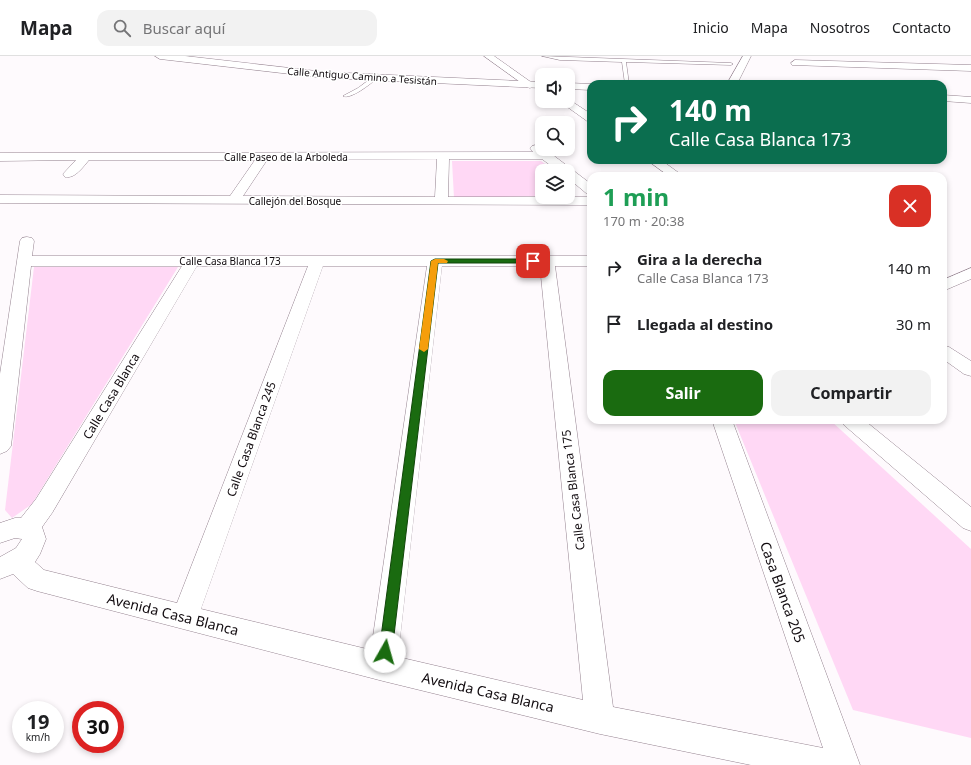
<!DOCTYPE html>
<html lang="es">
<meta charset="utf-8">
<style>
:root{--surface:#fff;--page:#f2f2f2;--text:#202124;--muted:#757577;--line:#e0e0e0;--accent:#1a6b10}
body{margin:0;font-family:"Noto Sans",sans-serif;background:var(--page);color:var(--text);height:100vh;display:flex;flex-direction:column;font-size:15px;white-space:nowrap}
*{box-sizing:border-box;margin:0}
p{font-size:13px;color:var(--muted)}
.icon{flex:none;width:22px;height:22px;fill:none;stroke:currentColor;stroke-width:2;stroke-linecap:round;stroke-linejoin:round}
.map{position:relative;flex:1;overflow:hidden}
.details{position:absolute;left:587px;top:116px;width:360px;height:252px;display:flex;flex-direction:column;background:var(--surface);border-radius:12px;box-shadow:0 2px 6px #0003}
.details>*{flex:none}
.hud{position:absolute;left:587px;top:24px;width:360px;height:84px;border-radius:12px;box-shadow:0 2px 6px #0003;background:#0b6e4f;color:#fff;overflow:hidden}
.buttons{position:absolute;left:535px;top:12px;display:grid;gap:8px}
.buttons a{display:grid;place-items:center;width:40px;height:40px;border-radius:8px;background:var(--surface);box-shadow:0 2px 6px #0003;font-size:20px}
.speed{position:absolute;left:12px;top:645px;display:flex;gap:8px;font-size:20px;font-weight:700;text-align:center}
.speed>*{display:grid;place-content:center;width:52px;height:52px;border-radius:50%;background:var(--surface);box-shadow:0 2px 6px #0003;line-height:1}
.speed small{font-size:10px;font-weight:400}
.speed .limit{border:6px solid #d22;background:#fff;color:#111}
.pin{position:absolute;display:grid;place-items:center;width:34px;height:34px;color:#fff;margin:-17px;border-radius:8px;box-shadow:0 2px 6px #0006}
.me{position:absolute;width:44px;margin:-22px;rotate:7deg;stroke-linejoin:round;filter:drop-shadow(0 0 3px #0008)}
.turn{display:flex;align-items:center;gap:14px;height:84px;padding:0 16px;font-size:18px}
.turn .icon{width:52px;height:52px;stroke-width:2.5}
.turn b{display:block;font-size:28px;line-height:34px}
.round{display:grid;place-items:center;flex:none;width:42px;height:42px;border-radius:12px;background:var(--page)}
.overview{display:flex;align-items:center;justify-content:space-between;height:68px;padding:0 16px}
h1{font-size:24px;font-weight:700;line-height:30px;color:#1e9e55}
.button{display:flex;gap:8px;margin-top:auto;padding:8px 16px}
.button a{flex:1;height:46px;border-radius:12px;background:var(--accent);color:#fff;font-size:16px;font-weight:700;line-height:46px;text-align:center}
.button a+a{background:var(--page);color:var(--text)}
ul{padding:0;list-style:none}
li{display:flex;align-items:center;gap:12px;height:56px;padding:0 16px}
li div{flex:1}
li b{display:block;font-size:15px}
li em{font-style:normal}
header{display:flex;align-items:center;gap:24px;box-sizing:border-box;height:56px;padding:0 20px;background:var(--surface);border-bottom:1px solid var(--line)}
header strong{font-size:19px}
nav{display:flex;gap:22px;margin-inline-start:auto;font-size:14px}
.search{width:280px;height:36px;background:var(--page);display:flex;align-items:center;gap:10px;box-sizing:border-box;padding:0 14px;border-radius:12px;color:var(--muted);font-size:15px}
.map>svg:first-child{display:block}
</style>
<header>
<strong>Mapa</strong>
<div class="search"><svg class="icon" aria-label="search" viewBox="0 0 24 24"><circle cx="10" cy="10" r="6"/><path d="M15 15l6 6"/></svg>Buscar aquí</div>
<nav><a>Inicio</a><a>Mapa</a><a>Nosotros</a><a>Contacto</a></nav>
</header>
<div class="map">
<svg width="971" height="709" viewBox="0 0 971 709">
<rect width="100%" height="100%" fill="#fefafd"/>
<!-- green -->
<g fill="#ffd8f5">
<polygon points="452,105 541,105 555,115 542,115 542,140 454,142"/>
<polygon points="34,211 178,211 32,448 12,462 5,454"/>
<polygon points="734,364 830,364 971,493 971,682 853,654"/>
</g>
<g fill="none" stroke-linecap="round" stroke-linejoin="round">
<!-- service casing -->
<g stroke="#94828f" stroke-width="1">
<g id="service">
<polygon points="542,0 731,7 733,8 731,9 626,6 629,28 625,28 622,6 560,4"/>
<path d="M 373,21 L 377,22 C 371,28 350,44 343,40 L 358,32 Z"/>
</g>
</g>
<!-- minor casing -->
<g stroke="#94828f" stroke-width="1">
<g id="minor">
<polygon points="484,0 494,0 535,29 530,32 527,31"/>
<polygon points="743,0 751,0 737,28 727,28"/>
<polygon points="795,4 971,9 971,15 792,9 791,7"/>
<polygon points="568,43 591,58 591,66 587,65 559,45 568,45"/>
<path d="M 536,89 L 540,90 L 542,93 L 545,93 L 591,128 L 591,138 L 586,137 L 568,122 L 568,115 L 558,115 L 542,103 L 449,103 L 448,141 L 591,141 L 591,149 L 0,147 L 0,139 L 230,140 L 255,104 L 89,104 C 83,111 75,123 65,121 L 63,118 L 76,104 L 0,105 L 0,97 L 533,96 L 530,92 L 532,90 ZM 437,103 L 435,141 L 243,140 L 267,104 Z"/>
<polygon points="647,104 661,104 683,120 669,120"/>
<path d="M 27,181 L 32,182 L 34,185 L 32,200 L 591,200 L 591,210 L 555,210 L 613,651 L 823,692 L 712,364 L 732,364 L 860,709 L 751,709 L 600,678 L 383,625 L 37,535 L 28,532 L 13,518 L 0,523 L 0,501 L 16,492 L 22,483 L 15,482 L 0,487 L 0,467 L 15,462 L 21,462 L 36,443 L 182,210 L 31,210 L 11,390 L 7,395 L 0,398 L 0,318 L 20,185 L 22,182 ZM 197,210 L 308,210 L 177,547 L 44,514 L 35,506 L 40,498 L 46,483 L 42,471 L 52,457 ZM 323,210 L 427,210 L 371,594 L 201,553 ZM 442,210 L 540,210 L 583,644 L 398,601 Z"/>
<polygon points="971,212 971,223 943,235 943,224"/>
<polygon points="943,289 949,291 971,305 971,320 964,318 943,303"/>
<polygon points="841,364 864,364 971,451 971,475 963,472 844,369"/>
</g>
</g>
<!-- tertiary casing -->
<g stroke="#94828f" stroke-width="1">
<g id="tertiary">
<polygon points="155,0 185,0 325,16 542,26 542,32 325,22 160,3"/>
<polygon points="568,27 592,28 591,34 568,33"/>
<polygon points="943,39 971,41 971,47 943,45"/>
</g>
</g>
<!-- service -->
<use href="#service" fill="#fff" fill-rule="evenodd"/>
<!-- minor -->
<use href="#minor" fill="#fff" fill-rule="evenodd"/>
<!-- tertiary -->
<use href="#tertiary" fill="#fff" fill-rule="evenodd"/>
</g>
<!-- route -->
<polygon fill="#1a6b10" stroke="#11460a" points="435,203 533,203 536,205 533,207 438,207 392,596 390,600 385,602 381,600 379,596 431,205"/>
<!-- slow -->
<polygon fill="#f59e0b" points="444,203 448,205 447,207 438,207 428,293 424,296 419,293 431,205 435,203"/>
<g text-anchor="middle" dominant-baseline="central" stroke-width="3" stroke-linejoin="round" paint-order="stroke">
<!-- far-street labels -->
<g font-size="10" fill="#100a0e" stroke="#fff">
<text transform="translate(362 20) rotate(4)">Calle Antiguo Camino a Tesistán</text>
<text x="286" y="101">Calle Paseo de la Arboleda</text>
<text x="295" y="145">Callejón del Bosque</text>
<text x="230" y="205">Calle Casa Blanca 173</text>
</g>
<!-- street labels -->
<g font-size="12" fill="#100a0e" stroke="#fff">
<text transform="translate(111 340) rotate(-59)">Calle Casa Blanca</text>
<text transform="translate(251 383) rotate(-70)">Calle Casa Blanca 245</text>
<text transform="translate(573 434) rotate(-97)">Calle Casa Blanca 175</text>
</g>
<!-- near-street labels -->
<g font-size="14" fill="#100a0e" stroke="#fff">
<text transform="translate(783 536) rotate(70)">Casa Blanca 205</text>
<text transform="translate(173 558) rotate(14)">Avenida Casa Blanca</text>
<text transform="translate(488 636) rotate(13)">Avenida Casa Blanca</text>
</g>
</g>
</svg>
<div class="buttons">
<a><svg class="icon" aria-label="sound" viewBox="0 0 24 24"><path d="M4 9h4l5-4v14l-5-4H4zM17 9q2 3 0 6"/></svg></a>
<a><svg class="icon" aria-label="search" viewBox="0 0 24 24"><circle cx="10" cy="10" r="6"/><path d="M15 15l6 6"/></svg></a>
<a><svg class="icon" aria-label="layers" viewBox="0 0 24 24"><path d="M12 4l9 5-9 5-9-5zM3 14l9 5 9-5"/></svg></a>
</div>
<div class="speed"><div>19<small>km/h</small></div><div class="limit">30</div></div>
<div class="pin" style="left:533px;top:205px;background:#d93025"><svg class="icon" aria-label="arrive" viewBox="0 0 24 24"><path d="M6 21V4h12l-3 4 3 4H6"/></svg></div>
<svg class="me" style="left:385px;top:596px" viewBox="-20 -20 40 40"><circle r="19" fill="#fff"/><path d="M0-13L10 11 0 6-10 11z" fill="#1a6b10"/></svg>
<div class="hud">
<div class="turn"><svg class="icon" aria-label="right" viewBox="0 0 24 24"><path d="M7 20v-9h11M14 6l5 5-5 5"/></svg><div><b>140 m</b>Calle Casa Blanca 173</div></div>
</div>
<section class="details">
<div class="overview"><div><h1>1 min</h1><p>170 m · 20:38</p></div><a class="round" style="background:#d93025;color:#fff"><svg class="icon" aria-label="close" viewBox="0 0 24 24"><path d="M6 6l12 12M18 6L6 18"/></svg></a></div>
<ul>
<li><svg class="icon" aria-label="right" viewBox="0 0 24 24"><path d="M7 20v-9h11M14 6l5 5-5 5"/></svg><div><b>Gira a la derecha</b><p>Calle Casa Blanca 173</p></div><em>140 m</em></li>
<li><svg class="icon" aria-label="arrive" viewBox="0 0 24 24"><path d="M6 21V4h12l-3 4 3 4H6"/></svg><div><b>Llegada al destino</b></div><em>30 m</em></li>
</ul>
<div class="button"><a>Salir</a><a>Compartir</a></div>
</section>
</div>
